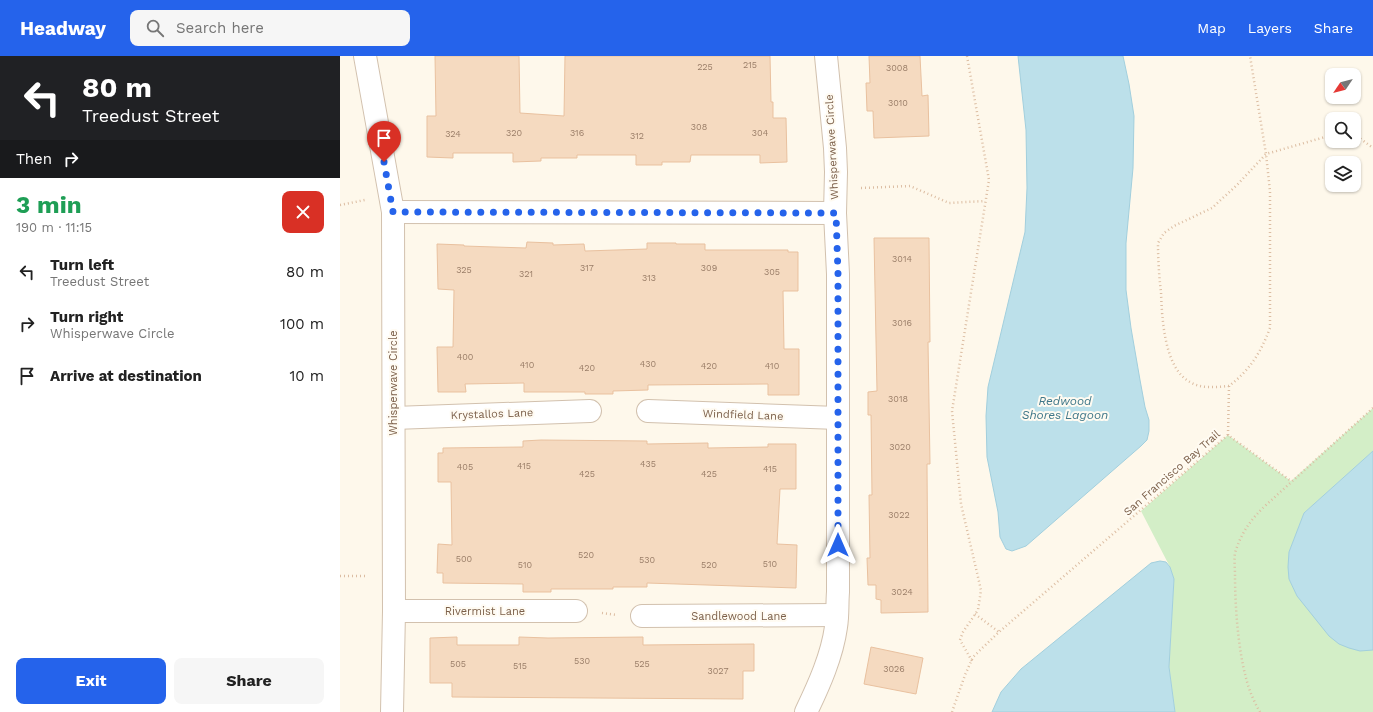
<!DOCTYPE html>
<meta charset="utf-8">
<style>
:root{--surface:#fff;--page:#f6f6f6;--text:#222;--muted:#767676;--accent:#2563eb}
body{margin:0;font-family:"Work Sans",sans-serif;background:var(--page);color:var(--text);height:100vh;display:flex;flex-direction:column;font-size:15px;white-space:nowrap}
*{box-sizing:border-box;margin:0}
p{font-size:13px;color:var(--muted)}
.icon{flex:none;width:22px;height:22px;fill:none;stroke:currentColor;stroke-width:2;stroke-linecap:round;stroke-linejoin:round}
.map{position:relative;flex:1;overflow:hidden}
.details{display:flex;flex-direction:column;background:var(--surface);width:340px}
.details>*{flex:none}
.guide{background:#202124;color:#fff;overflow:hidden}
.needle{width:26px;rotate:235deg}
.controls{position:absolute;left:985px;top:12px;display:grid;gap:8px}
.controls a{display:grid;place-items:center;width:36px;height:36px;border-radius:8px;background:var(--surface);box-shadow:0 1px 3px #0004;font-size:20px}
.pin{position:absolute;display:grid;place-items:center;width:34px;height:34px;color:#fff;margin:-41px -17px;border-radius:50% 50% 50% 0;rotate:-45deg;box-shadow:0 0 4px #0007}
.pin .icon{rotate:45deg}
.me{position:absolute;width:44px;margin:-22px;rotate:0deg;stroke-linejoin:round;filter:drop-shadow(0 0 3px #0008)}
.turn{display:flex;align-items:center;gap:14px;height:84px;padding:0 16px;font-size:18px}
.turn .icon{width:52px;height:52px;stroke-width:2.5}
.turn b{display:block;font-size:28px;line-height:34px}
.then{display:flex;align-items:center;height:38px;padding:0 16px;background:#0003;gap:8px;font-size:15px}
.round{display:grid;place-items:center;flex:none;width:42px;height:42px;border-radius:8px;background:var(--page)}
.head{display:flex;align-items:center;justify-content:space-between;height:68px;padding:0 16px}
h1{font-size:24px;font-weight:700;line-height:30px;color:#1e9e55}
.action{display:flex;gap:8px;margin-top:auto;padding:8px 16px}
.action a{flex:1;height:46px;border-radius:8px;background:var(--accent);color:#fff;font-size:16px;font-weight:700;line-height:46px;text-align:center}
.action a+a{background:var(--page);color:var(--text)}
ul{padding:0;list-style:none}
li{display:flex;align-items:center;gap:12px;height:52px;padding:0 16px}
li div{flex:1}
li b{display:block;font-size:15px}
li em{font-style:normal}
header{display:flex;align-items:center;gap:24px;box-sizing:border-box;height:56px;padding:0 20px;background:var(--accent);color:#fff}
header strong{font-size:19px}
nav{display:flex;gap:22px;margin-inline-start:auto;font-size:14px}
.search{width:280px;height:36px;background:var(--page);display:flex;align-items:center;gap:10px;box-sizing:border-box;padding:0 14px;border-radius:8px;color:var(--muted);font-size:15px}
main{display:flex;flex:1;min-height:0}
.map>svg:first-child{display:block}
</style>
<header>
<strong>Headway</strong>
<div class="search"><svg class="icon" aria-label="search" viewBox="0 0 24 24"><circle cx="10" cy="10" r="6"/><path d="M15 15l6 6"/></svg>Search here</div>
<nav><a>Map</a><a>Layers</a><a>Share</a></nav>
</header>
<main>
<section class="details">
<div class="guide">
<div class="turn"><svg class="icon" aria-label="left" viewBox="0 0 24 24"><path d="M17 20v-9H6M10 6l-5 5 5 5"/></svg><div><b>80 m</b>Treedust Street</div></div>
<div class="then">Then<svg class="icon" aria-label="right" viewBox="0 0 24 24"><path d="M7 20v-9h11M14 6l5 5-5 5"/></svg></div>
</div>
<div class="head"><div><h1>3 min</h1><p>190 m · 11:15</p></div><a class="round" style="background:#d93025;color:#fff"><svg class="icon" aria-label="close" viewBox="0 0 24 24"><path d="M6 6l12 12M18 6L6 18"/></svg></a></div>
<ul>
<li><svg class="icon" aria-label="left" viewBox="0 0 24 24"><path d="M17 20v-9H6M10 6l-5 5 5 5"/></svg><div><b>Turn left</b><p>Treedust Street</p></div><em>80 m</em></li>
<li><svg class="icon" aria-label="right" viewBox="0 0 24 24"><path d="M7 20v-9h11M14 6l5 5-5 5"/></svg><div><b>Turn right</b><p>Whisperwave Circle</p></div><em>100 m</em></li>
<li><svg class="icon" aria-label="arrive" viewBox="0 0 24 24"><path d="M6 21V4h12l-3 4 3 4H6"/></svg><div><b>Arrive at destination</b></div><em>10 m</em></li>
</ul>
<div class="action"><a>Exit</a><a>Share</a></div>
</section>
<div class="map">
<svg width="1033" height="656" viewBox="0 0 1033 656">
<rect width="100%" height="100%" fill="#fef8eb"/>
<!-- green -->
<polygon fill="#d3eec7" points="1033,352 1033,395 964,457 949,496 949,523 957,540 1032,594 1033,594 1033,656 835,656 829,611 834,523 830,511 801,455 888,379 951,425"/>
<!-- water -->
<g fill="#bce0ea" stroke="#a2cfdd">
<polygon points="678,0 783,0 789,28 794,60 793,112 786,187 786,234 791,272 800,324 805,351 809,364 809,375 807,384 801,390 686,490 672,495 666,493 660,481 658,456 647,401 646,360 648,331 685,176 687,132 686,74"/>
<polygon points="1033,395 1033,594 1020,595 1009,592 999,588 989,580 957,540 949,523 948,511 949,496 964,457"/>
<polygon points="820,505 826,506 830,511 834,523 829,611 835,656 652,656 661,636 681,613 811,507"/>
</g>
<!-- building -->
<g fill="#f5dac0" stroke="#e9c19f">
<polygon points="95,0 179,0 180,57 224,60 225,0 430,0 431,46 433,46 433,62 446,62 447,106 420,107 420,99 351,99 350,106 322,106 322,109 296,109 296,99 237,99 237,102 201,102 201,105 173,106 173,97 113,97 113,102 87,101 87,60 96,60"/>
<polygon points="529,0 580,0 582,40 588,39 589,80 534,82 533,55 527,55 526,27 530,27"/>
<polygon points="534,182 589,182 590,286 588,286 590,408 587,408 588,556 541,557 541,544 536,543 536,529 528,529 527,502 530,502 529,439 532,439 531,359 528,359 528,336 537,335"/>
<polygon points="187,186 213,187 213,189 244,188 245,195 307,193 307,187 336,187 336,188 365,188 365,194 448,194 448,196 458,196 458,235 443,235 444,293 459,293 459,339 428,339 428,328 308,329 308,334 273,335 273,338 245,338 245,336 184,336 184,327 125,328 126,336 98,336 97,291 113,291 114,234 98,233 97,188 124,189 124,190 186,192"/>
<polygon points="201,384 307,385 307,388 368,387 368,392 428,391 428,388 456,388 456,433 440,433 437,488 457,489 456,532 307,527 307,531 273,531 273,533 211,533 211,536 183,536 183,528 103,527 103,517 97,517 98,488 112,489 111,426 98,426 98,397 103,397 103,392 183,391 183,385"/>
<polygon points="117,581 117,589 179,589 179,581 208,582 303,581 303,589 414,588 414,615 403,615 403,643 112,641 112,627 90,627 90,582"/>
<polygon points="531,591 583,602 576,638 524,628"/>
</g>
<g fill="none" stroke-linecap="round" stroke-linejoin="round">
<!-- street casing -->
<g stroke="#d2c1ae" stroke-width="24">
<g id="street">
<polyline points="25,0 53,156 54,555 52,656"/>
<polyline points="53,156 495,157"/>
<polyline points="308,355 498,362"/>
<polyline points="54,362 250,355"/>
<polyline points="54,555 236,555"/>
<polyline points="302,560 497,559"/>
<path d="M 466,656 C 479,629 492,600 496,571 C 498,559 497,548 498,536 L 498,218 L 495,157 L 496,116 L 495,92 L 486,0"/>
</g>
</g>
<!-- path -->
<g stroke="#dcbda2" stroke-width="2.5" stroke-dasharray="1 3" stroke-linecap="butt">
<polyline points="627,0 649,124 612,355 621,448 641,534 638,554 623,576 620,584 632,605"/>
<polyline points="1014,78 1033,92"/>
<polyline points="521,132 570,130 609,147 645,145"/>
<polyline points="0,149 25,144"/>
<path d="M 889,330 C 876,331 861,333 850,326 C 824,312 822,262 821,236 C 819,220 818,203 818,187 L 824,177 L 834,170 L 872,152 L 897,129 L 926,98 L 992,79"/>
<path d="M 888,379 L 889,330 C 910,314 921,296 930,272 L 930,135 L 926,98 L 910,0"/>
<polyline points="0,520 27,520"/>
<polyline points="262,557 277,559"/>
<polyline points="635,558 659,576"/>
<polyline points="612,656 625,619 633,601 659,576 888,379 951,425"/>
<path d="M 920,656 C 914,646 909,634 906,622 C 898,592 895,550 895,519 C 895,512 894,504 895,497 C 901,477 911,463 926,449 L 1033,352"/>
</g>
<!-- street -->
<use href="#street" stroke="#fff" stroke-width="22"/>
</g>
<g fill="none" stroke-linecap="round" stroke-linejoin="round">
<!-- route -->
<polyline stroke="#2563eb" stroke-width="7" stroke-dasharray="0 12.6" points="44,106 53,156 496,157 498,218 498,489"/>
</g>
<g text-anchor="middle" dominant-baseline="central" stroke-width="4" stroke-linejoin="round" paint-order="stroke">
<!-- number labels -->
<g font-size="9" fill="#9a7e68">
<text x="410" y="9">215</text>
<text x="365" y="11">225</text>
<text x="557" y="12">3008</text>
<text x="558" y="47">3010</text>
<text x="359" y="71">308</text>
<text x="174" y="77">320</text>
<text x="237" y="77">316</text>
<text x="420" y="77">304</text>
<text x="113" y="78">324</text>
<text x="297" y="80">312</text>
<text x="562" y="203">3014</text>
<text x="247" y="212">317</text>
<text x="369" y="212">309</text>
<text x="124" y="214">325</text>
<text x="432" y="216">305</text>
<text x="186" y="218">321</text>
<text x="309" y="222">313</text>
<text x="562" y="267">3016</text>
<text x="125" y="301">400</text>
<text x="308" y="308">430</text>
<text x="187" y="309">410</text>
<text x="369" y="310">420</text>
<text x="432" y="310">410</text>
<text x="247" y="312">420</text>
<text x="558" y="343">3018</text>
<text x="560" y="391">3020</text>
<text x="308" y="408">435</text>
<text x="184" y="410">415</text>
<text x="125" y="411">405</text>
<text x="430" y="413">415</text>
<text x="247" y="418">425</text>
<text x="369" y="418">425</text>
<text x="559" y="459">3022</text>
<text x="246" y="499">520</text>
<text x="124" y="503">500</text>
<text x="307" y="504">530</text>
<text x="430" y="508">510</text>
<text x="185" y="509">510</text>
<text x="369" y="509">520</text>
<text x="562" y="536">3024</text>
<text x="242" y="605">530</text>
<text x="118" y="608">505</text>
<text x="302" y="608">525</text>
<text x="180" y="610">515</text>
<text x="554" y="613">3026</text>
<text x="378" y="615">3027</text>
</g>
<!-- street labels -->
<g font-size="11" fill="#7c604a" stroke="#fffbf2">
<text transform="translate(492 91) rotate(-93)">Whisperwave Circle</text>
<text transform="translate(53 327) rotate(-90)">Whisperwave Circle</text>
<text transform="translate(152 358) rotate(-2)">Krystallos Lane</text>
<text transform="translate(403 359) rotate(2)">Windfield Lane</text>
<text transform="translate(832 417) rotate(-41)">San Francisco Bay Trail</text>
<text x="145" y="555">Rivermist Lane</text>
<text x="399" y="560">Sandlewood Lane</text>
</g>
<!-- water labels -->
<g font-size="12" font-style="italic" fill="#3f7789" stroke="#fffbf2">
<text x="725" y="345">Redwood<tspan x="725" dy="14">Shores Lagoon</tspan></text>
</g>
</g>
</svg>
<div class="controls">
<a><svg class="needle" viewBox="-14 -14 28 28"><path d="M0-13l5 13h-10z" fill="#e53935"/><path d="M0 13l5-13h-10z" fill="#767676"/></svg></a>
<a><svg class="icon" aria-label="search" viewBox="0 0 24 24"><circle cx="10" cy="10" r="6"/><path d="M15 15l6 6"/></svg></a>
<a><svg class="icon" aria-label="layers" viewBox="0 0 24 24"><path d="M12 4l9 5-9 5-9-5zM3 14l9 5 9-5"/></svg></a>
</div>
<div class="pin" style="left:44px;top:106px;background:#d93025"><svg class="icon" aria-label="arrive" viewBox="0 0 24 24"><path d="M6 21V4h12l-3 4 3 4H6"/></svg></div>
<svg class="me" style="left:498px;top:489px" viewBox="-20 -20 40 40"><path d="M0-17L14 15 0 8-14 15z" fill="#2563eb" stroke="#fff" stroke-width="4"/></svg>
</div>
</main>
